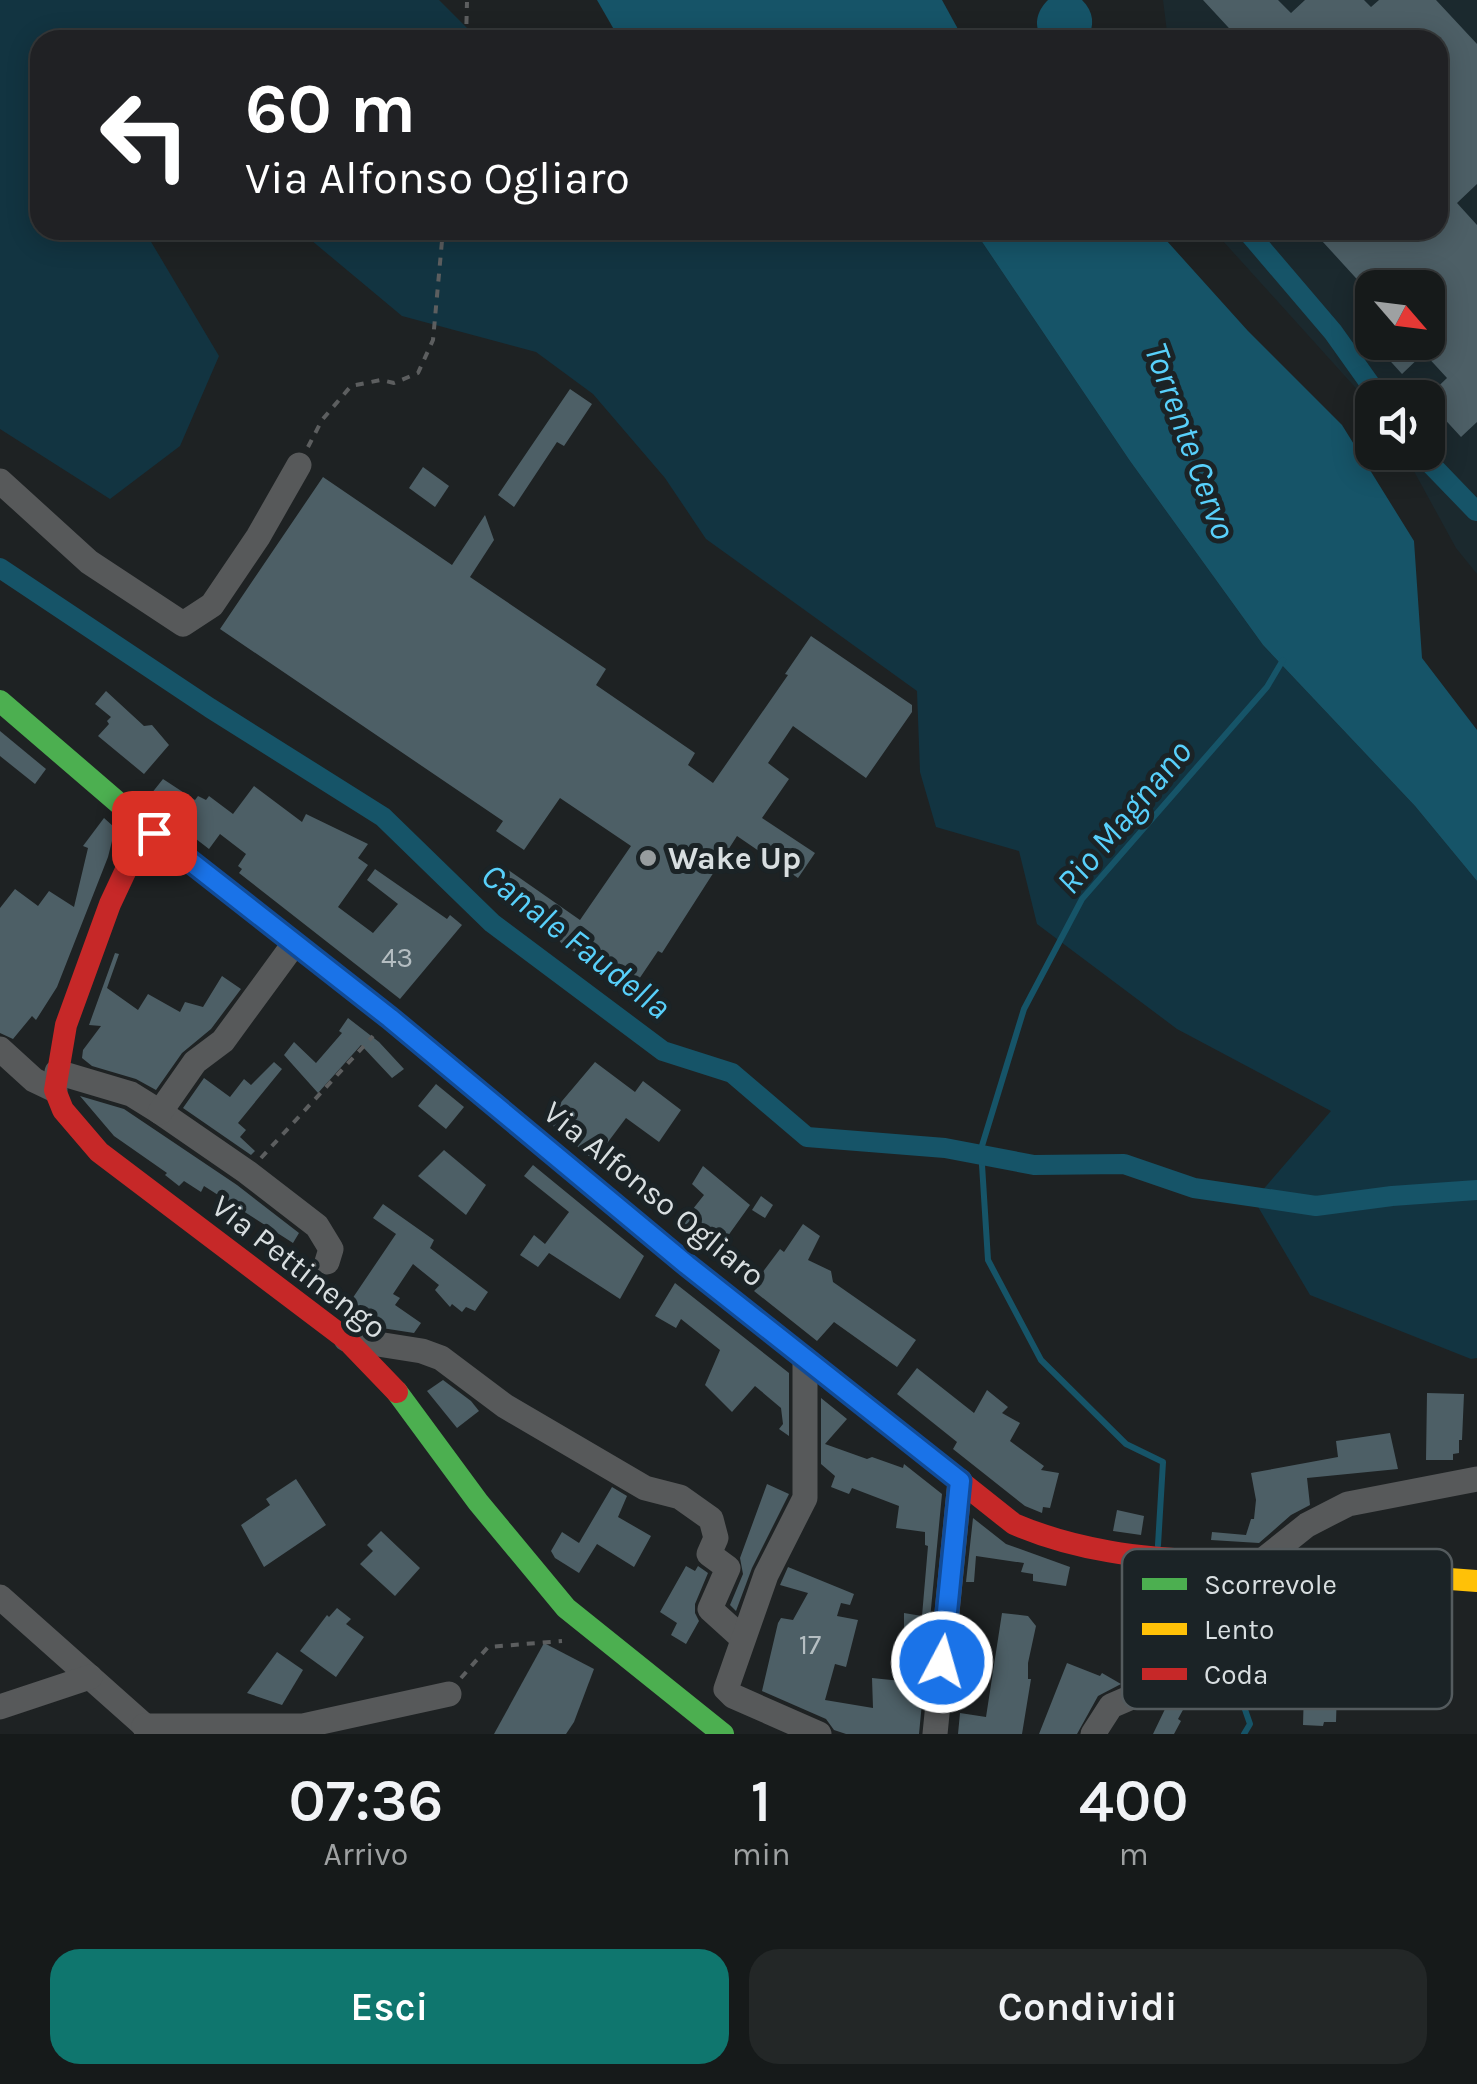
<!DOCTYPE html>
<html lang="it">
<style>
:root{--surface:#161a1a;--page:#232727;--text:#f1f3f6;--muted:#9ea1a2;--line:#353839;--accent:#0f766e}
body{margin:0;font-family:Karla,sans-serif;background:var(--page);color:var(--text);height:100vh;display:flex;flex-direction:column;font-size:38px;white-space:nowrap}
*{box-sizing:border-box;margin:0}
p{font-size:32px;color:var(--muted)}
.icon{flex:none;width:55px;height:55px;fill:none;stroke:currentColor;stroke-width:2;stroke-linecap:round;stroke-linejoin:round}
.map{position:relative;height:1734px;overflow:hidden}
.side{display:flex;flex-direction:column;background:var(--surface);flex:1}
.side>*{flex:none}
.top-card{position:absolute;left:30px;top:30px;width:1418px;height:210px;border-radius:30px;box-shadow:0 5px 25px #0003,0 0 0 2px var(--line);background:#202124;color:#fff;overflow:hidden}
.needle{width:65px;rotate:118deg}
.tools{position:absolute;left:1355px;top:270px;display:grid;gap:20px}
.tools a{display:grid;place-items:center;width:90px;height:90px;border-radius:20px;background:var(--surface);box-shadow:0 5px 25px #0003,0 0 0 2px var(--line);font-size:50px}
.pin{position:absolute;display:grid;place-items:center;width:85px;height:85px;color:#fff;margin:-42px;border-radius:20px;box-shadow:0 5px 15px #0006}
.me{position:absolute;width:110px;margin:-55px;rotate:6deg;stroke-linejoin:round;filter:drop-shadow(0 0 8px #0008)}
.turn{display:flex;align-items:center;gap:35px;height:210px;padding:0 50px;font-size:45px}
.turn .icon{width:130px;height:130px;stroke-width:2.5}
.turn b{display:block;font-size:70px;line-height:85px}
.eta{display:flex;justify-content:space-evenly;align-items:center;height:170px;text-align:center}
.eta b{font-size:60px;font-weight:600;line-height:70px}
.primary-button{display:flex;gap:20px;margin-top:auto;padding:20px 50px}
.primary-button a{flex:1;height:115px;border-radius:30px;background:var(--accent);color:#fff;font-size:40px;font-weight:600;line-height:115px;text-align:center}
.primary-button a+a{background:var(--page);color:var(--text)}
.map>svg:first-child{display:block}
</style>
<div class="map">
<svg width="1477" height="1734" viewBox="0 0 1477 1734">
<rect width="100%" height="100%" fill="#1e2223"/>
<!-- built -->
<path fill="#1b292e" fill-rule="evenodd" d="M 1163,0 L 1477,0 L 1477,574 L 1456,548 L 1404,453 L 1428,452 L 1428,398 L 1372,398 L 1372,406 L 1213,230 L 1438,230 L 1438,40 L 1168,40 ZM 1372,288 L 1428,288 L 1428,342 L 1372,342 Z"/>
<!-- green -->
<g fill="#123441">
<polygon points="0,0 439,0 479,40 40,40 40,230 144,230 219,356 180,446 110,499 0,429"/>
<polygon points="299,230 974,230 1130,461 1263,645 1415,806 1477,881 1477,1358 1471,1359 1310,1295 1254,1200 1331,1111 1177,1029 1037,924 1019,851 936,827 920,772 917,691 706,539 665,478 593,394 536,352 402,316"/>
</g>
<!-- water -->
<g fill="#165468">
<polygon points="597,0 942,0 964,40 620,40"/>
<path d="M 1048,0 L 1082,0 C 1094,12 1095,25 1087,40 L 1043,40 C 1033,26 1036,12 1048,0 Z"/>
<polygon points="974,230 1157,230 1248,331 1342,425 1414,541 1422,658 1477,730 1477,881 1415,806 1263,645 1130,461"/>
</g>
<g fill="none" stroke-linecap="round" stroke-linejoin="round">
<!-- stream -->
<g stroke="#165468" stroke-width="6">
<polyline points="1158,1545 1163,1462 1126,1444 1041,1360 988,1260 981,1149 1024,1009 1082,899 1267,687 1283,660"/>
<polyline points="1159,1572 1199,1612 1208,1652"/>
<polyline points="1232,1672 1250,1724 1244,1734"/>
</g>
<!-- canal -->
<g stroke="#165468" stroke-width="20">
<polyline points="1246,230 1333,332 1380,398"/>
<polyline points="1419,452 1476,511"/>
<polyline points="0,568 210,708 383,817 492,923 663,1051 732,1073 807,1137 945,1148 1034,1165 1124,1164 1194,1188 1316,1206 1392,1196 1477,1190"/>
</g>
</g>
<!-- building -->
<g fill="#4d5f66">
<polygon points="1203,0 1278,0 1291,13 1305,0 1364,0 1371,7 1379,0 1436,0 1477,44 1477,184 1457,203 1477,225 1477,422 1461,437 1428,401 1426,398 1447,378 1424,353 1402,374 1373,342 1428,342 1428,288 1365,288 1312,230 1438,230 1438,40 1240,40"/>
<polygon points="570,389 592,404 564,446 557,442 514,507 498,495"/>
<polygon points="423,467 449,486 435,507 409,488"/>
<polygon points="323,477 452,565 485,515 494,540 470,577 606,669 596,685 695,753 688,765 713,783 788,675 785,674 811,636 912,705 912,712 866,778 793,726 768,763 789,779 762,818 815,853 798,878 737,836 662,953 658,951 633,988 562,944 504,873 507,869 580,920 631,846 560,798 524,850 496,831 503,821 220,629"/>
<polygon points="106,691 144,726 152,725 169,745 144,774 98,736 109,724 107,721 111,717 95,704"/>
<polygon points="0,731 46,769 35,784 0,756"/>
<polygon points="163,779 195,800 198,796 206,800 209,796 233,814 254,786 302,822 306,814 368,844 358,858 368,865 338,907 373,933 398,904 367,880 375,869 447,919 450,915 462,925 400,999 239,873 242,869 238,866 246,854 220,834 209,849 152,805 155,797 151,794"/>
<polygon points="104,818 114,827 114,833 108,857 57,987 36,1020 32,1016 13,1039 0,1033 0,908 15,889 38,906 49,891 74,907 88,848 83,846"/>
<polygon points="115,953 119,954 107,988 138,1010 148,994 180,1012 185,1002 203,1007 222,976 241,989 211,1029 182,1053 156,1090 136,1079 92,1066 82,1058 83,1050 101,1026 89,1025"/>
<polygon points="348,1018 379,1042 404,1069 392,1078 361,1045 318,1093 284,1055 294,1042 316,1063 342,1033 339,1031"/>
<polygon points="274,1062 282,1069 238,1123 246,1130 240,1137 255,1151 251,1155 183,1108 204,1078 230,1097 244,1079 251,1085"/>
<polygon points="595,1062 635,1092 643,1081 681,1110 659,1142 626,1118 605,1146 636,1170 632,1176 635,1179 627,1188 546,1120"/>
<polygon points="436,1084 464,1107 446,1129 418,1106"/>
<polygon points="80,1096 124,1109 237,1185 299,1233 293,1243 204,1186 201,1192 184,1181 179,1186 165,1175 167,1173 114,1136"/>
<polygon points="444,1150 486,1185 466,1215 418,1176"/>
<polygon points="533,1165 644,1256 620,1299 549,1253 538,1267 520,1255 534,1235 545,1244 569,1212 524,1176"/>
<polygon points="703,1166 750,1205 725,1240 725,1249 717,1261 677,1229 704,1195 692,1184"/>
<polygon points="761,1196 773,1205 765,1218 752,1210"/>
<polygon points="383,1204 434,1240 430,1248 488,1292 475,1311 466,1307 462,1312 452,1304 450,1307 435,1290 439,1285 413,1264 393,1294 400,1298 395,1305 421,1323 414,1333 369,1326 375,1318 350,1302 396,1234 373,1218"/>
<polygon points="803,1224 820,1236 808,1260 831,1271 833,1282 916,1340 897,1367 834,1322 817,1341 754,1291 757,1288 753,1285 780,1249 784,1252"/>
<polygon points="675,1283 789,1373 789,1436 779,1429 783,1424 781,1408 755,1386 732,1412 705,1385 720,1350 681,1319 676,1328 655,1316"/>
<polygon points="917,1368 974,1413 987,1390 1008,1407 1002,1413 1020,1423 1010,1441 1044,1466 1041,1470 1059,1473 1050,1508 1043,1507 1042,1513 1025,1506 953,1449 957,1442 897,1394"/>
<polygon points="443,1380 471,1401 479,1411 457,1428 427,1391"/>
<polygon points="1427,1393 1464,1394 1462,1440 1459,1440 1459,1453 1453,1454 1453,1460 1426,1460"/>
<polygon points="821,1398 847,1419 825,1444 867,1459 872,1457 903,1468 904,1464 942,1494 919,1734 846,1734 834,1730 826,1719 762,1691 778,1623 781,1618 793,1620 808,1593 780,1585 788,1567 854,1594 850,1605 841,1603 837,1616 858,1620 846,1667 835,1664 825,1700 873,1708 872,1678 921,1683 924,1638 904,1635 904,1613 922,1616 928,1546 925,1545 925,1532 896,1528 899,1506 852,1488 849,1494 831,1487 835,1476 821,1464"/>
<polygon points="1390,1433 1398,1469 1307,1478 1310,1505 1291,1515 1259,1543 1211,1540 1212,1532 1246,1535 1251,1519 1254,1519 1256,1500 1251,1473 1338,1457 1336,1441"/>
<polygon points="296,1479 326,1525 264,1567 241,1525 270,1505 266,1499"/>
<polygon points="767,1484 789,1494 752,1568 736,1611 730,1605 743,1574 740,1558"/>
<polygon points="612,1487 627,1496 618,1517 651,1536 634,1567 597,1544 579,1573 555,1558 551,1551 562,1532 579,1543"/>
<polygon points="1117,1510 1144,1516 1141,1535 1113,1531"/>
<polygon points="973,1518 1006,1544 1070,1567 1066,1586 1033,1581 1033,1574 1021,1572 1024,1563 976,1556 974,1582 966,1582"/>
<polygon points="381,1531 420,1568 395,1596 360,1564 373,1551 367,1545"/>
<polygon points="686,1566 695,1571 698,1566 708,1573 695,1604 695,1613 699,1621 686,1644 671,1635 677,1623 660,1612"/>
<polygon points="1397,1596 1419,1598 1416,1633 1430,1635 1426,1681 1413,1680 1412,1710 1387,1708 1390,1677 1367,1675 1369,1659 1350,1657 1351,1637 1393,1640"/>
<polygon points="337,1608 351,1619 346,1624 364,1637 336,1677 300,1651 327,1615 329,1617"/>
<polygon points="1002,1613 1028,1616 1036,1626 1028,1663 1028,1679 1031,1679 1022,1734 958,1734 960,1713 986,1717"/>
<polygon points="544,1643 594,1669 574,1722 566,1734 494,1734"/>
<polygon points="277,1652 303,1670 282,1705 247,1693"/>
<polygon points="1067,1663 1100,1676 1102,1673 1121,1684 1098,1696 1077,1734 1039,1734"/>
<polygon points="1304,1689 1337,1689 1336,1722 1324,1722 1323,1726 1303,1725"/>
<polygon points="1166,1707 1184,1708 1178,1719 1181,1721 1174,1734 1153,1734"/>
</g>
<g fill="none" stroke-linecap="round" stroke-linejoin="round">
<!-- path -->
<g stroke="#5c5e5f" stroke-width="4" stroke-dasharray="8 8" stroke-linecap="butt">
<polyline points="466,40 467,2"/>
<polyline points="308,447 322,420 351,386 381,380 394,383 418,373 433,340 443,230"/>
<polyline points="261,1158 373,1036"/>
<polyline points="461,1678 488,1647 562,1641"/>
</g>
<!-- street -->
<g stroke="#57595a" stroke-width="25">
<polyline points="0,481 89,562 183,624 212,605 258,537 299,465"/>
<polyline points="0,1049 34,1080 55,1090"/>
<polyline points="57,1072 131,1094 160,1112 247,1172 317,1226 331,1249 327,1262"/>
<polyline points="160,1112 195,1062 223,1041 294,944"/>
<polyline points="346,1339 422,1351 441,1358 505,1406 645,1488 680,1497 711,1519 716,1538 709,1554 728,1568 710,1609 742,1638"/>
<polyline points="805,1359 805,1498 766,1575 726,1689 733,1696 819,1734"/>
<polyline points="1258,1564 1307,1525 1348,1504 1477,1479"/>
<polyline points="0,1597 154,1734"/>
<polyline points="0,1707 90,1677"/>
<polyline points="144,1726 303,1726 449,1694"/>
<polyline points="935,1734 960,1481"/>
<polyline points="1093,1734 1111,1706 1148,1690 1201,1693 1211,1676 1239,1563"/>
</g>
<!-- fast -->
<g stroke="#4caf50" stroke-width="22">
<polyline points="0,701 136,818"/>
<polyline points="153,833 390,1018 664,1246"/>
<polyline points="397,1392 478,1502 566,1608 723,1734"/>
</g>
<!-- slow -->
<polyline stroke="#ffc107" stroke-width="22" points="1208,1561 1477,1581"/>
<!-- jam -->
<g stroke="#c62828" stroke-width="22">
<polyline points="140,840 110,904 66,1025 55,1090 63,1110 99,1152 346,1339 397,1392"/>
<path d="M 664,1246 L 1014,1524 C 1077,1551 1141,1558 1208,1561"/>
</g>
</g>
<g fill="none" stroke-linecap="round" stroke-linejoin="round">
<!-- route casing -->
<g stroke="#114b97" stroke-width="25">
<polyline id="route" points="154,833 390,1018 687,1265 960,1481 942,1662"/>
</g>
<!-- route -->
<use href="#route" stroke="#1a73e8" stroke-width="18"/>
</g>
<!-- markers -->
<circle fill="#979c9e" stroke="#1b2326" stroke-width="4" cx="648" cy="858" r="10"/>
<g text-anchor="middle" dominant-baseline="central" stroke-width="10" stroke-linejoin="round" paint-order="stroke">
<!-- number labels -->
<g font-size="28" fill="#b5bec2">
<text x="397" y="957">43</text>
<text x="810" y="1644">17</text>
</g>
<!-- poi labels -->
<g font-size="32" font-weight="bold" fill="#d8dee0" stroke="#1b2326" text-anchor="start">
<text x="668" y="858">Wake Up</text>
</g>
<!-- street labels -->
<g font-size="32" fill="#d8dee0" stroke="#1b2326">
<text transform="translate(654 1194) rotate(39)">Via Alfonso Ogliaro</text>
<text transform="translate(299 1267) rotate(38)">Via Pettinengo</text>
</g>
<!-- water labels -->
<g font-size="35" font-style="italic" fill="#58d0fb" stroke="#1b2326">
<text transform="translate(1190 441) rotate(70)">Torrente Cervo</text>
<text transform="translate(1124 817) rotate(-50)">Rio Magnano</text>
<text transform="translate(576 941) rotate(38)">Canale Faudella</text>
</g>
</g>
<!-- legend -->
<rect x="1122" y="1549" width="330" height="160" rx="15" fill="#1b2326" stroke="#545b5e" stroke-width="2.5"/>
<rect x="1142" y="1578" width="45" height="12" fill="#4caf50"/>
<rect x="1142" y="1623" width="45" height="12" fill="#ffc107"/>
<rect x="1142" y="1668" width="45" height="12" fill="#c62828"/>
<g font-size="28" fill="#d8dee0">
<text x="1204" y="1594">Scorrevole</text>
<text x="1204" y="1639">Lento</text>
<text x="1204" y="1684">Coda</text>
</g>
</svg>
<div class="tools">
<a><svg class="needle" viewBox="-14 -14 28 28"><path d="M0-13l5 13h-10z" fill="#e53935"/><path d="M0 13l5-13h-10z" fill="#9ea1a2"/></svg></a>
<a><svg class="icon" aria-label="sound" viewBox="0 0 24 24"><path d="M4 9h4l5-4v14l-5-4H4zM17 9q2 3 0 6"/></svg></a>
</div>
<div class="pin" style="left:154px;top:833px;background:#d93025"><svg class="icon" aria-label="arrive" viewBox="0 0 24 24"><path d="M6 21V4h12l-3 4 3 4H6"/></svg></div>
<svg class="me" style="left:942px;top:1662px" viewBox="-20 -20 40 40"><circle r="17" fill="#1a73e8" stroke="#fff" stroke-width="3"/><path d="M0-11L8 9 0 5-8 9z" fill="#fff"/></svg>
<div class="top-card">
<div class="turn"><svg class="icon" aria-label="left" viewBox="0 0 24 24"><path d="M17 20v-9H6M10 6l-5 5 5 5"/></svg><div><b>60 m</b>Via Alfonso Ogliaro</div></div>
</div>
</div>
<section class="side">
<div class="eta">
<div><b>07:36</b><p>Arrivo</p></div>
<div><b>1</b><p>min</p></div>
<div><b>400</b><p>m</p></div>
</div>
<div class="primary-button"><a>Esci</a><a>Condividi</a></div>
</section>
